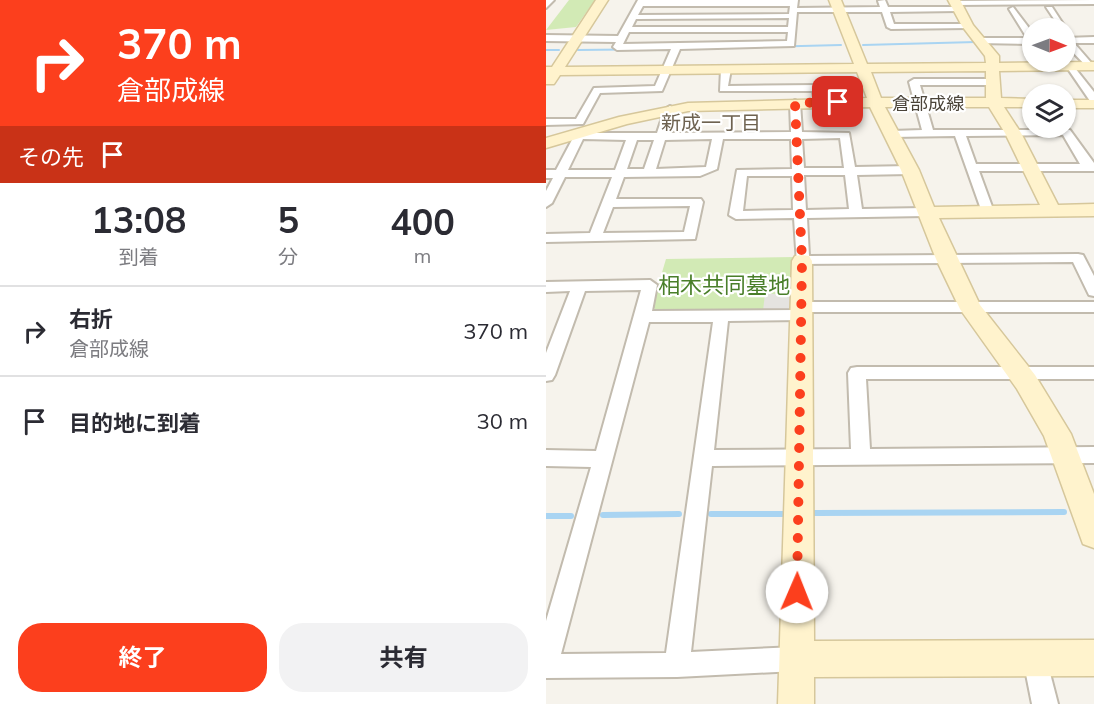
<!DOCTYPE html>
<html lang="ja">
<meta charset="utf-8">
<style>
:root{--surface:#fff;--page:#f2f2f3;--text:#2b2b33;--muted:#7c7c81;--line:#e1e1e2;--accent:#fc3f1d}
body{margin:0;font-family:Mulish,"Noto Sans JP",sans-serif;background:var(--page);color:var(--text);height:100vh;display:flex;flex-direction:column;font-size:22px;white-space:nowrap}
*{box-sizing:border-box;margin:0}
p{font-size:20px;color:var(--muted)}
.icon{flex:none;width:33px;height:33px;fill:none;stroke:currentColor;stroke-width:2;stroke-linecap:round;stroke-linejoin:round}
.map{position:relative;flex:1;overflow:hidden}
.panel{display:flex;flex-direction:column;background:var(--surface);width:546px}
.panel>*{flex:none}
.guide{background:#fc3f1d;color:#fff;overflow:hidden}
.needle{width:39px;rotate:91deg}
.buttons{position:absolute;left:476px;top:18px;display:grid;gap:12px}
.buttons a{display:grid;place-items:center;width:54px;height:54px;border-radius:50%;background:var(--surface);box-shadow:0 2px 4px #0004;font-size:30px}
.pin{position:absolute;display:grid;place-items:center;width:51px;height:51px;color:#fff;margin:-26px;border-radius:12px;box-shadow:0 3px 9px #0006}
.me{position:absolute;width:66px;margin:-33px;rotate:1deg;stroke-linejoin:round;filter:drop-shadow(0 0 4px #0008)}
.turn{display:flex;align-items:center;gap:21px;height:126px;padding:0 18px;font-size:27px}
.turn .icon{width:78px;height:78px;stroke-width:2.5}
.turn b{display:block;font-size:42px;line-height:51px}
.then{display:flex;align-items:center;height:57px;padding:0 18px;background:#0003;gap:12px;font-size:22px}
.eta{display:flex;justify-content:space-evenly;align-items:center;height:102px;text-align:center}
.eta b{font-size:36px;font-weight:700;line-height:42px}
.action{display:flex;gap:12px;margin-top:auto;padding:12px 18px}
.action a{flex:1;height:69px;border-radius:24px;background:var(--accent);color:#fff;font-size:24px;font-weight:700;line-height:69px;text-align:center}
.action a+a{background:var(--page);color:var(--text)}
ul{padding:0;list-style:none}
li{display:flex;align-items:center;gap:18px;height:90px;padding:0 18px;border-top:2px solid var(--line)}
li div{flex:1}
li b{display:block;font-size:22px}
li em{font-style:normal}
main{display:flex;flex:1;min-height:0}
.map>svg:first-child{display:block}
</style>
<main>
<section class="panel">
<div class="guide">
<div class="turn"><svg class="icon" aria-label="right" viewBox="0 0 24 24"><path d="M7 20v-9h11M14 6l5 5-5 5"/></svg><div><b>370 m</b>倉部成線</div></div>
<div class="then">その先<svg class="icon" aria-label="arrive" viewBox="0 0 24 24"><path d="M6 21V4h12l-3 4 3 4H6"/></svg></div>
</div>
<div class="eta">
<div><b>13:08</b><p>到着</p></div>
<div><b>5</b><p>分</p></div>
<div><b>400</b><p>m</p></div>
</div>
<ul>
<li><svg class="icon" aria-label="right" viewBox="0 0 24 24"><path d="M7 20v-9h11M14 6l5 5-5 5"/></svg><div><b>右折</b><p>倉部成線</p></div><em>370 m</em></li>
<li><svg class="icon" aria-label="arrive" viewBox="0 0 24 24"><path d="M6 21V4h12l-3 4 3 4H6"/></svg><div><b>目的地に到着</b></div><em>30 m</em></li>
</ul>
<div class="action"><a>終了</a><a>共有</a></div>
</section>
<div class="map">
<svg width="548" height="704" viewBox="0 0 548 704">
<rect width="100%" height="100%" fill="#f6f3ec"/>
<!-- green -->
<g fill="#d2eab5">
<polygon points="23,0 49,0 30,27 0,30"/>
<polygon points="249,257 246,307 241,311 112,312 106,306 120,259"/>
</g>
<!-- parking -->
<polygon fill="#e5e3e0" points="219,293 247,296 246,307 241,311 217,311"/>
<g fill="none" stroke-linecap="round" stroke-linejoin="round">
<!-- stream-far1 -->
<g stroke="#a9d4f2" stroke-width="2">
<polyline points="317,45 430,42"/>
<polyline points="134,49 295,45"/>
<polyline points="0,50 13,50"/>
<polyline points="32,50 123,49"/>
</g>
<!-- stream -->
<g stroke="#a9d4f2" stroke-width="6">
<polyline points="269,513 518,512"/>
<polyline points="165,514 237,514"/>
<polyline points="57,515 133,514"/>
<polyline points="0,516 25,516"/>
</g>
<!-- street casing -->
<g stroke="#c2bbae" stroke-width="4">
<g id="street">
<polygon points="0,0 8,0 0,8"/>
<path d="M 92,0 L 252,0 L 251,8 L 334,7 L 332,1 L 339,0 L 342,7 L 412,7 L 416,9 L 412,11 L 344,12 L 348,24 L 422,24 L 426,26 L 422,28 L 345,29 L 341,27 L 336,12 L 251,12 L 248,46 L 134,49 L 116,91 L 54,93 L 37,124 L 0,125 L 0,119 L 30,119 L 48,88 L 109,86 L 125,49 L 71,50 L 67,47 L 70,42 L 0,41 L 0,35 L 72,36 ZM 97,6 L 244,6 L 243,14 L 92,15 ZM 243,18 L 242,27 L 86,27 L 90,19 ZM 83,32 L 242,32 L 241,41 L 77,44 Z"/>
<polygon points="548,0 548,4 409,5 405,3 409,1"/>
<polygon points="467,7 486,32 486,44 432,43 432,39 435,38 481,38 463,9"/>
<polygon points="500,7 506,7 521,30 514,28"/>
<polygon points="548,37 548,43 528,43 548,66 543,69 519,44 519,38"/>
<polygon points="525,63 548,92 548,102 544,101 520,66"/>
<polygon points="180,66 185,69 182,86 272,85 277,88 278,102 269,104 267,91 174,91 175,69"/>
<path d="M 368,79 L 446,79 L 451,82 L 446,85 L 374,85 L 387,130 L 524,130 L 548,163 L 548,171 L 433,171 L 448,212 L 442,216 L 437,215 L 409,136 L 346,137 L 341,134 L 346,131 L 376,130 L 363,82 ZM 517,135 L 534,164 L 430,164 L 420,136 Z"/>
<path d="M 249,100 L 254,103 L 256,132 L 303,133 L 309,167 L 364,166 L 370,170 L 364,174 L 311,175 L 316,209 L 379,208 L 385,212 L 379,216 L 261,218 L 263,256 L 532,254 L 537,255 L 548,276 L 548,296 L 543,295 L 527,262 L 251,264 L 248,218 L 190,219 L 183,215 L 191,170 L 246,169 L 245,139 L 177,139 L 171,169 L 154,176 L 78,177 L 70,199 L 155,199 L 157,202 L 149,239 L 0,242 L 0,234 L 44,233 L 66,177 L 19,177 L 6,203 L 0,207 L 0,191 L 7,178 L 0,178 L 0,170 L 10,170 L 27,138 L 22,135 L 24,133 L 111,133 L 119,109 L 124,106 L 129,109 L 122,133 L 245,132 L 244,103 ZM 294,138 L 298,168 L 258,168 L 256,139 ZM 37,139 L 80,140 L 69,170 L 22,170 ZM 166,139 L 160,167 L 110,169 L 119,140 ZM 91,140 L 108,140 L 98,169 L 81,169 ZM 258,175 L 299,175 L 303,209 L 260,210 ZM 201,176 L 246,176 L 247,210 L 197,211 ZM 144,206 L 138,232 L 57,233 L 67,207 Z"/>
<path d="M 104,280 L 111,285 L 106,311 L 250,310 L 251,303 L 256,302 L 548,302 L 548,312 L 262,312 L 262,319 L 256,320 L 182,321 L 168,450 L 305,449 L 302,373 L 305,368 L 311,367 L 548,367 L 548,379 L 320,379 L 324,449 L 548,447 L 548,463 L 166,466 L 145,652 L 250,647 L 259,650 L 262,659 L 259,668 L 250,671 L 131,677 L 0,678 L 0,621 L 45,467 L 0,466 L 0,450 L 50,451 L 95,290 L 39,291 L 9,375 L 6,380 L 0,381 L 0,353 L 24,291 L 0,292 L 0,282 ZM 103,322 L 167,322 L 120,653 L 15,654 Z"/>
<polygon points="489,647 498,650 512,704 486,704 477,659 480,650"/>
</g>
</g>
<!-- secondary casing -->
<g stroke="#d6c79b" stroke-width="3">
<g id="secondary">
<path d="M 50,0 L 62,0 L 19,67 L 308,64 L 283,0 L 295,0 L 321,64 L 440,63 L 439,56 L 416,26 L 402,0 L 414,0 L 427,25 L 453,56 L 453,63 L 548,62 L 548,70 L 453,71 L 455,98 L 486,99 L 486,107 L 458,107 L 475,133 L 512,205 L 548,204 L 548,216 L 393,218 L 434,305 L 489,375 L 525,434 L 548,494 L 548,548 L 537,544 L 498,436 L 471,389 L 414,309 L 390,259 L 355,170 L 324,107 L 142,111 L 81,124 L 0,148 L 0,138 L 73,117 L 142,103 L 321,98 L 311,72 L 14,75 L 8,84 L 0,84 L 0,67 L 6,67 ZM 440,71 L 440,98 L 335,98 L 325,72 ZM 339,107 L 443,107 L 459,133 L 494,205 L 388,207 L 373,170 Z"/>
<rect x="519" y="100" width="29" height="8"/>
<polygon points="256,255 263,256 266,261 268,641 548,640 548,676 268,677 268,704 232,704 246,261 249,256"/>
</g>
</g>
<!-- street -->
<use href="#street" fill="#fff" fill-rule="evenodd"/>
<!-- secondary -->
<use href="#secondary" fill="#fff3cd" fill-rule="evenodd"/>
</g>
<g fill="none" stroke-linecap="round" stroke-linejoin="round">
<!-- route -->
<polyline stroke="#fc3f1d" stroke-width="10" stroke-dasharray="0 18" points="251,592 256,261 249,103 292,102"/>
</g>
<g text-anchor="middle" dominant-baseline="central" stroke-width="4.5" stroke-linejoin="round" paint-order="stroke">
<!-- far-street labels -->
<g font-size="18" fill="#4b4439" stroke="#fff">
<text x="382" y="103">倉部成線</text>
</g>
<!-- far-neighbourhood labels -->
<g font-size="20" fill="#6e6250" stroke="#fff">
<text x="165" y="122">新成一丁目</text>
</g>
<!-- park labels -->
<g font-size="22" fill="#4a7f2a" stroke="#fff">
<text x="178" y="285">相木共同墓地</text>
</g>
</g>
</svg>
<div class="buttons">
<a><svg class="needle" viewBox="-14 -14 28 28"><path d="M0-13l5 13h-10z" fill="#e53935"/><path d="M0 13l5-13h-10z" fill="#7c7c81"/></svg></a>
<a><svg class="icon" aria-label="layers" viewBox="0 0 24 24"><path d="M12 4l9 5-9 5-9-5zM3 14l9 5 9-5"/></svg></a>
</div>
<div class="pin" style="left:292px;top:102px;background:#d93025"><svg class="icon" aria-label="arrive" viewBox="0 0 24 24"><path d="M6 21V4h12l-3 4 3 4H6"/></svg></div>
<svg class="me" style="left:251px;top:592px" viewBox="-20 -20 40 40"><circle r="19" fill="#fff"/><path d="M0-13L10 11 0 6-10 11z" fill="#fc3f1d"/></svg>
</div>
</main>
